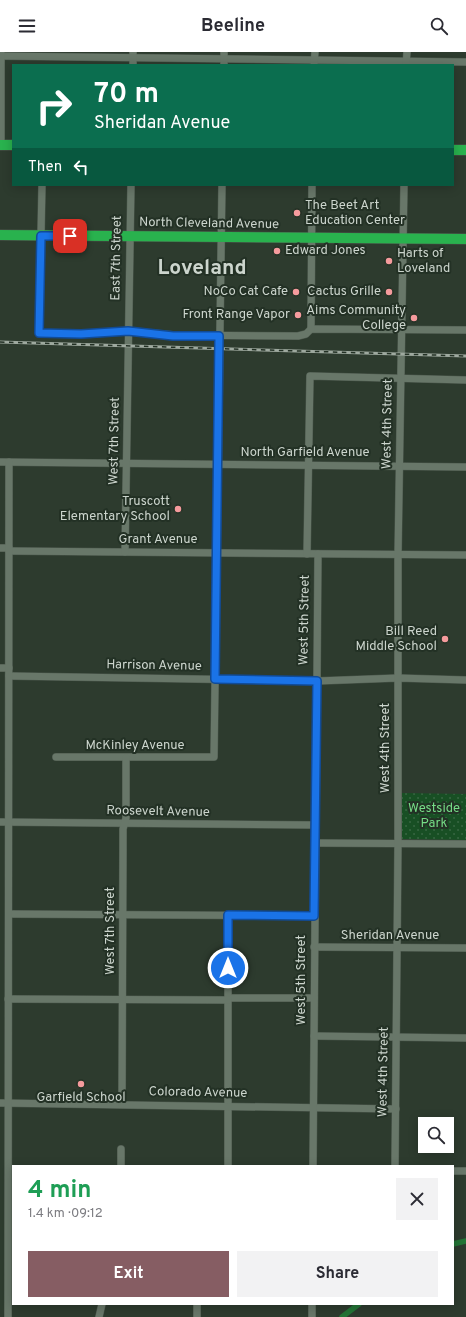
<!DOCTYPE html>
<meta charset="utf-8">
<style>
:root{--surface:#fff;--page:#f2f2f3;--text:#2b2b33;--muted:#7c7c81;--accent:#865d63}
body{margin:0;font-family:Overpass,sans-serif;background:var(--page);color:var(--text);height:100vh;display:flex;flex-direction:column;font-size:15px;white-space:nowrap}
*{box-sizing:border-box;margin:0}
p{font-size:13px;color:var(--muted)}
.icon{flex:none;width:22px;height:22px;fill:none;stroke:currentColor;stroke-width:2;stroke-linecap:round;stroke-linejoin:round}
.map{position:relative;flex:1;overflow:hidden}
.drawer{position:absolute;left:12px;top:1113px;width:442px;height:140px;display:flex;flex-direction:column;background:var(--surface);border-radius:0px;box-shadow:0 2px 10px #0003}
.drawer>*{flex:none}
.guide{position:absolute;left:12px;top:12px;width:442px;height:122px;border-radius:0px;box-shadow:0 2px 10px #0003;background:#0b6e4f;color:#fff;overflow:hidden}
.buttons{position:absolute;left:418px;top:1065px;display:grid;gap:8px}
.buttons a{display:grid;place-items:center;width:36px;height:36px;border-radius:0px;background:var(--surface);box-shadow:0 2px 10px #0003;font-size:20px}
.pin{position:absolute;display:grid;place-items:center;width:34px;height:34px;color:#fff;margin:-17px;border-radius:8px;box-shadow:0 2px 6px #0006}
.me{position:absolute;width:44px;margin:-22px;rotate:0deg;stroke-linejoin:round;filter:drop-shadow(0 0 3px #0008)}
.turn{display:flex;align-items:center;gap:14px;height:84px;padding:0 16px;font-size:18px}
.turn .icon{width:52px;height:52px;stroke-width:2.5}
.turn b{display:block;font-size:28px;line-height:34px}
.then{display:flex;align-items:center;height:38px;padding:0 16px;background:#0003;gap:8px;font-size:15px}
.round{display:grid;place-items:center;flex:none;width:42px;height:42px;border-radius:0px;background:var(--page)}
.head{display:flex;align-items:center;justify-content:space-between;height:68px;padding:0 16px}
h1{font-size:24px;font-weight:700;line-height:30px;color:#1e9e55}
.cta{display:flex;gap:8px;margin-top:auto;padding:8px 16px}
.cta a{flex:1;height:46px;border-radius:0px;background:var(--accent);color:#fff;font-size:16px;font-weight:700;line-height:46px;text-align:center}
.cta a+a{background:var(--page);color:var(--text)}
header{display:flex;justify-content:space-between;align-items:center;height:52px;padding:0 16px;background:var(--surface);font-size:18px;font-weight:700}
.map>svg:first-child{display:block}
</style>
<header><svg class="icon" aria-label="menu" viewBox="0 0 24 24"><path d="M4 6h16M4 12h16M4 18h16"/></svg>Beeline<svg class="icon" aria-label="search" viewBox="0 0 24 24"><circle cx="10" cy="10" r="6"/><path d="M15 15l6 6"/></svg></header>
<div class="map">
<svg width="466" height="1265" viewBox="0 0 466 1265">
<defs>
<pattern id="green-dots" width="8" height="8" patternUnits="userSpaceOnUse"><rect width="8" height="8" fill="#184f24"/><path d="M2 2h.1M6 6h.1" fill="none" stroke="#386743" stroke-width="1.8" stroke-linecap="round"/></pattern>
</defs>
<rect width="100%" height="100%" fill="#2d3b2e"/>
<!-- green -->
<polygon fill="url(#green-dots)" points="402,741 466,742 466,788 401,787"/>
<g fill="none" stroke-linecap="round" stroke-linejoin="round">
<!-- canal -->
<g stroke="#237436" stroke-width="5.5">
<polyline points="453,1192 466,1189"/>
<polyline points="342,1265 359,1252"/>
</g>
<!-- minor casing -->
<g stroke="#4c584d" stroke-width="8">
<g id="minor">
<polyline points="0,4 466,10"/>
<polyline points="133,13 133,0"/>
<polyline points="224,13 224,0"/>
<polyline points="314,13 315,0"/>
<polyline points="406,13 407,0"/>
<polyline points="1,93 1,0"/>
<polyline points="42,133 39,281 81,282 128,279 173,283 298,284 306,282 311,277 466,278"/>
<polyline points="311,277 312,133"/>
<polyline points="0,410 466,415"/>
<polyline points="0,496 9,496"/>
<polyline points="9,499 466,503"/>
<polyline points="125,500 131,133"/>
<polyline points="307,502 310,324 466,328"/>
<polyline points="0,616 9,616"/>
<polyline points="9,624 317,629 398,626 466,628"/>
<polyline points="56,705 214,705 222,133"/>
<polyline points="0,770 315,773"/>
<polyline points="315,791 466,792"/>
<polyline points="9,862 314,864"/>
<polyline points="228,863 228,1114"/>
<polyline points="314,895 466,896"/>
<polyline points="228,946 314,946"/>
<polyline points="8,947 228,948"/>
<polyline points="314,984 466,986"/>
<polyline points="0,1051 396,1057"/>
<polyline points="122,1052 123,797 123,777 126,766 126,706"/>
<polyline points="121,1097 121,1114"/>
<polyline points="313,1114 318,502"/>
<polyline points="395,1114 398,792 398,503 404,133"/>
<polyline points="453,1119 466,1119"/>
<polyline points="8,1265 9,410"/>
<polyline points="99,1265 102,1252"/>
<polyline points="197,1265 197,1252"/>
<polyline points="312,1265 312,1252"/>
</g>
</g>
<!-- highway casing -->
<g stroke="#4c584d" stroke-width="11">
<g id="highway">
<polyline points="0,93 13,93"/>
<polyline points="453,98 466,98"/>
<polyline points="0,183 466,187"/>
</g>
</g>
<!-- minor -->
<use href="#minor" stroke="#687769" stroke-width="7"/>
<!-- highway -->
<use href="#highway" stroke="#29b24e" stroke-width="10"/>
<!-- rail casing -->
<g stroke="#9ea99f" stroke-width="3">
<polyline id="rail" points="0,290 466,304"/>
</g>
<!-- rail -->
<use href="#rail" stroke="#233125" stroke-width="1.5" stroke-dasharray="4.5" stroke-linecap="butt"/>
</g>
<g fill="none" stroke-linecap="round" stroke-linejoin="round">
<!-- route casing -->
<g stroke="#114b97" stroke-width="10">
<polyline id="route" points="70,184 41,184 39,281 81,282 128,279 173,284 219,284 215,627 317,629 314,864 228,863 228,916"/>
</g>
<!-- route -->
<use href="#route" stroke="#1a73e8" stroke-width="7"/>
</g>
<!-- markers -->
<g fill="#f59b9d" stroke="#233125" stroke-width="1.5">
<circle cx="297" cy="161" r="4"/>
<circle cx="277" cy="199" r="4"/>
<circle cx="389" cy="209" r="4"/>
<circle cx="296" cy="240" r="4"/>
<circle cx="389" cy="240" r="4"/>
<circle cx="298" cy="263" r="4"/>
<circle cx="414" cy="266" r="4"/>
<circle cx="178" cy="457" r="4"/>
<circle cx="445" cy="587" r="4"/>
<circle cx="81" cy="1032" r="4"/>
</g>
<g text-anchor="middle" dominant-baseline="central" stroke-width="4" stroke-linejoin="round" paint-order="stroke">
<!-- poi labels -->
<g font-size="13" fill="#ccd5cd" stroke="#233125" text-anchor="end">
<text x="305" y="154" text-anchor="start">The Beet Art<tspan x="305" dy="15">Education Center</tspan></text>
<text x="285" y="199" text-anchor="start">Edward Jones</text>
<text x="397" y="202" text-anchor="start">Harts of<tspan x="397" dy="15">Loveland</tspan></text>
<text x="288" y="240">NoCo Cat Cafe</text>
<text x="381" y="240">Cactus Grille</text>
<text x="406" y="259">Aims Community<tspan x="406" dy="15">College</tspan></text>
<text x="290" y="263">Front Range Vapor</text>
<text x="170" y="450">Truscott<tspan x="170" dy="15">Elementary School</tspan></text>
<text x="437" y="580">Bill Reed<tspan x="437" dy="15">Middle School</tspan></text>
<text x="81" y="1046" text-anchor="middle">Garfield School</text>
</g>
<!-- street labels -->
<g font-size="13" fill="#ccd5cd" stroke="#233125">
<text transform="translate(209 172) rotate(1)">North Cleveland Avenue</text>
<text transform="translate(117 206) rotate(-89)">East 7th Street</text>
<text transform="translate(388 372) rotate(-89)">West 4th Street</text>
<text transform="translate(115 389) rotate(-89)">West 7th Street</text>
<text x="305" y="401">North Garfield Avenue</text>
<text x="158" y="488">Grant Avenue</text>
<text transform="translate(305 568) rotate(-89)">West 5th Street</text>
<text transform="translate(154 614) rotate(1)">Harrison Avenue</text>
<text x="135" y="694">McKinley Avenue</text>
<text transform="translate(386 696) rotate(-90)">West 4th Street</text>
<text transform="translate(158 760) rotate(1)">Roosevelt Avenue</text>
<text transform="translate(111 879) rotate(-90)">West 7th Street</text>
<text x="390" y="884">Sheridan Avenue</text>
<text transform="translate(302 928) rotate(-90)">West 5th Street</text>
<text transform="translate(384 1020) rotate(-89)">West 4th Street</text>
<text transform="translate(198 1041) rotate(1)">Colorado Avenue</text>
</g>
<!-- park labels -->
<g font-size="13" fill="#75dc86" stroke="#233125">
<text x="434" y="757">Westside<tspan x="434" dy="15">Park</tspan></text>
</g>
<!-- town labels -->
<g font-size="21" font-weight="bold" fill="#ccd5cd" stroke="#233125">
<text x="202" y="216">Loveland</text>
</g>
</g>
</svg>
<div class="buttons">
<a><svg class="icon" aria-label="search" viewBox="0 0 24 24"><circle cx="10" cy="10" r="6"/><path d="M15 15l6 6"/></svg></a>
</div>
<div class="pin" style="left:70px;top:184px;background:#d93025"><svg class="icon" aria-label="arrive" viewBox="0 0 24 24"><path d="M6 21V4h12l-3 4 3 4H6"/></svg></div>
<svg class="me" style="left:228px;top:916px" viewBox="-20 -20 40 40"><circle r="17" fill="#1a73e8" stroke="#fff" stroke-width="3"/><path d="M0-11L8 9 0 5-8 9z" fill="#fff"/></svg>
<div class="guide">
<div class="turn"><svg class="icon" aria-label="right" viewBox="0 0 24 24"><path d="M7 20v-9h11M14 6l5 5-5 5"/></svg><div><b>70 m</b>Sheridan Avenue</div></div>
<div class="then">Then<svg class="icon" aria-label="left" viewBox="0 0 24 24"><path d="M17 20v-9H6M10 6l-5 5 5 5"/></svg></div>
</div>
<section class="drawer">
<div class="head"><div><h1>4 min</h1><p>1.4 km · 09:12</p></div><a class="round"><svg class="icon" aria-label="close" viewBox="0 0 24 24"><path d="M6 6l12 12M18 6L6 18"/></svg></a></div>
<div class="cta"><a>Exit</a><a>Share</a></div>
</section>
</div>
